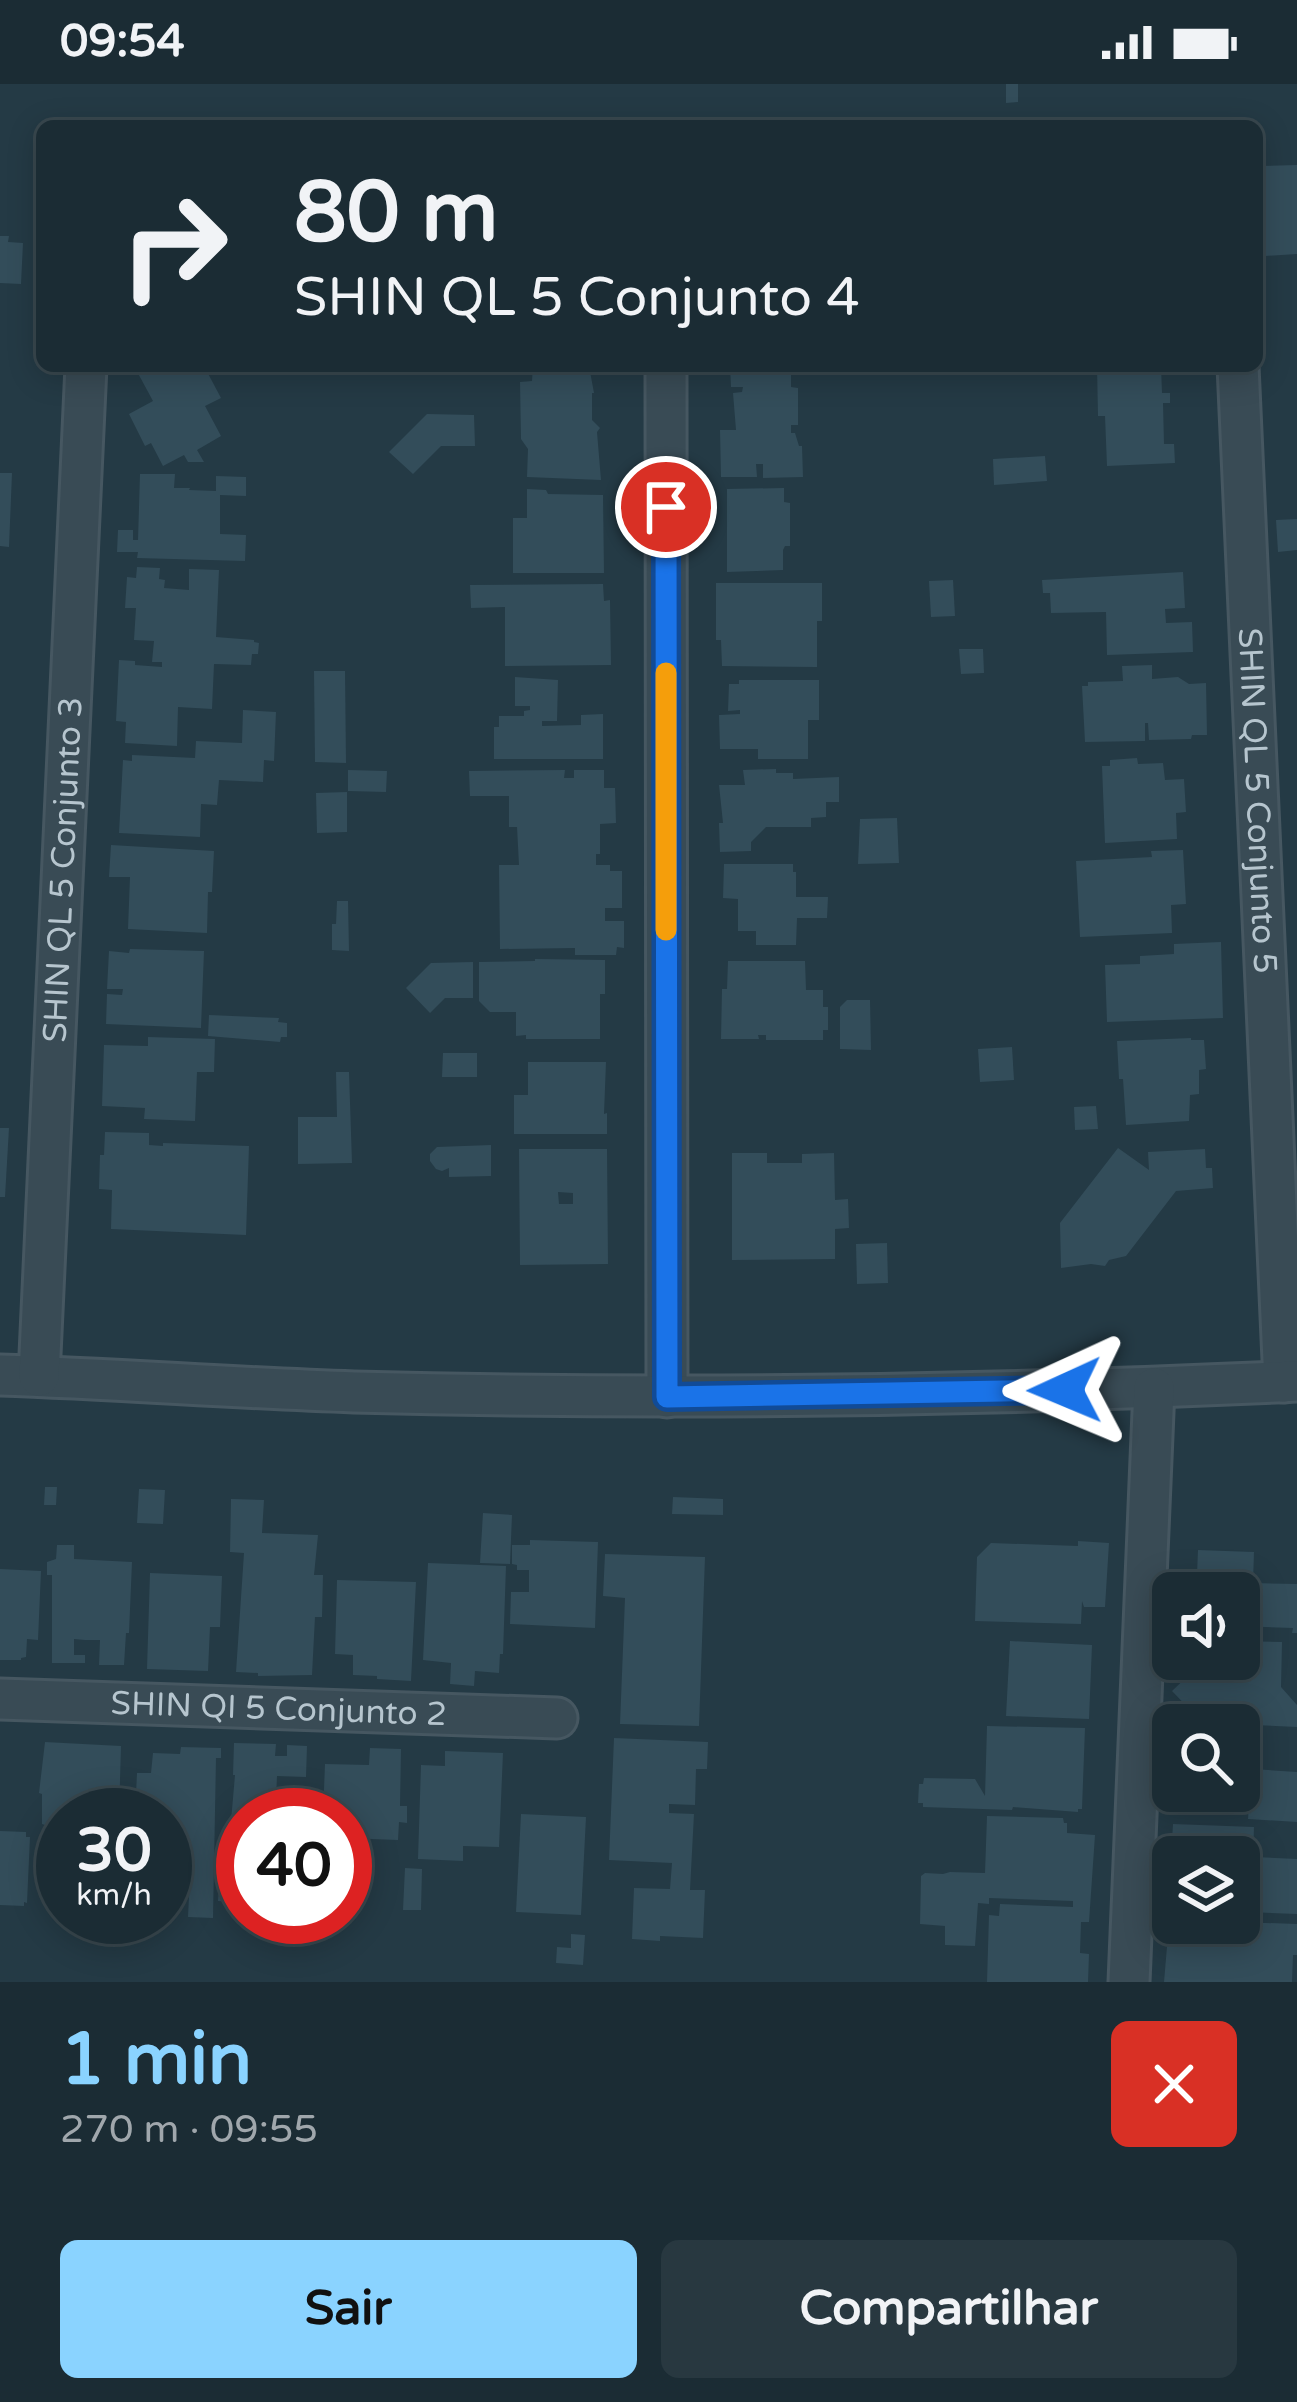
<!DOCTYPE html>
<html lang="pt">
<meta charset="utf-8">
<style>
:root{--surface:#1b2c34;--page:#283840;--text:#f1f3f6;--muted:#a0a7ac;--line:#39484f;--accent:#8ad3ff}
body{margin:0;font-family:"Varela Round",sans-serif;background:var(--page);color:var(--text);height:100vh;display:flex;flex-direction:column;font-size:45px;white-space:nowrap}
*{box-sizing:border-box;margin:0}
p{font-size:39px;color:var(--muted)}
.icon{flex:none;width:66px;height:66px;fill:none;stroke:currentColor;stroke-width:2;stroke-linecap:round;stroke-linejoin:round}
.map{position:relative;height:1898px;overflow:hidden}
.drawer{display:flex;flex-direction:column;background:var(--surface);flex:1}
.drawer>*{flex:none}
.banner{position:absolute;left:36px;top:36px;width:1227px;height:252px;border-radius:18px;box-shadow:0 6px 30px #0003,0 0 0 3px var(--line);background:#1b2c34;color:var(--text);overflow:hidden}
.controls{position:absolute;left:1152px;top:1488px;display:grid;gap:24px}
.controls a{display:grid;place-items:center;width:108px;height:108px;border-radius:18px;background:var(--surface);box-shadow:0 6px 30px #0003,0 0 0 3px var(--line);font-size:60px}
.speed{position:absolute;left:36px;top:1704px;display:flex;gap:24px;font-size:60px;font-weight:700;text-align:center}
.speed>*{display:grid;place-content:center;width:156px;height:156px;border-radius:50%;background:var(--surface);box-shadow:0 6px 30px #0003,0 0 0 3px var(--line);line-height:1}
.speed small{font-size:30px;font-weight:400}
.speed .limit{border:18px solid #d22;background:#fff;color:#111}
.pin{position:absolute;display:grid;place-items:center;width:102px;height:102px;color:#fff;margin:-51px;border:6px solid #fff;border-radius:50%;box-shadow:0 3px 12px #0007}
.me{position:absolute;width:132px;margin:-66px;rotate:269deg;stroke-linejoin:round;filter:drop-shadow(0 0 9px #0008)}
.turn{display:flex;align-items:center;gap:42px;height:252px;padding:0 60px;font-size:54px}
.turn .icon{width:156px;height:156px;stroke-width:2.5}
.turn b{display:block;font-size:84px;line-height:102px}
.round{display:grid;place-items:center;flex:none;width:126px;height:126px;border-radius:18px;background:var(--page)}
.headline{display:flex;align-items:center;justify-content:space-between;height:204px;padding:0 60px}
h1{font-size:72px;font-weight:700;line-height:90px;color:var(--accent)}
.primary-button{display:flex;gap:24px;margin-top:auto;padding:24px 60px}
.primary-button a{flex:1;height:138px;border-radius:18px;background:var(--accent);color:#111;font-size:48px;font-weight:700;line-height:138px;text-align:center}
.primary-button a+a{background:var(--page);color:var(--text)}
.status{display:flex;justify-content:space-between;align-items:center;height:84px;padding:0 60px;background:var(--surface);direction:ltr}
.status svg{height:33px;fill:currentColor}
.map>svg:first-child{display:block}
</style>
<div class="status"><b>09:54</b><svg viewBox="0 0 49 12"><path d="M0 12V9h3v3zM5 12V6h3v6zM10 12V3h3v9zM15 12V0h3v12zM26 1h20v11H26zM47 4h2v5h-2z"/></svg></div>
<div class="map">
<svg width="1297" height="1898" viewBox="0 0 1297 1898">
<rect width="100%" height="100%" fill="#243a45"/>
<!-- building -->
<g fill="#334d5a" fill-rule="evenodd">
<polygon points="1006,0 1018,0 1018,18 1006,19"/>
<polygon points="1297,81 1297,170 1265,172 1265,182 1257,182 1257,82"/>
<polygon points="0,152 9,152 8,158 23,159 21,200 0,199"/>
<polygon points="134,282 204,282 221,314 205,322 221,352 197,366 204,378 188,378 184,371 163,382 151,359 145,362 129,330 153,317"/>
<polygon points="533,282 589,282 594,309 592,309 592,336 600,344 597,348 601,396 527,393 528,365 521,355 520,298 532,297"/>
<polygon points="730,282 791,282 791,303 798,304 798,341 791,341 791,349 795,349 799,362 802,362 803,393 763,394 763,380 756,380 757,393 721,393 720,346 736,346 733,309 742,308 743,303 731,303"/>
<polygon points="1097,282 1161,282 1162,309 1170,309 1170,319 1163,319 1164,360 1174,360 1175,379 1107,382 1105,332 1098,332"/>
<polygon points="427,330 474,331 475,362 441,362 413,390 389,368"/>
<polygon points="1045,372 1047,397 994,401 993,375"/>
<polygon points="0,389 12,389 9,463 0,462"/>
<polygon points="140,390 175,390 174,404 190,404 189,406 216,407 216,392 246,393 246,412 220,411 220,450 246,451 245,477 137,474 138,468 117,468 118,446 133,446 133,456 138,456"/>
<polygon points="784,404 784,418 790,419 790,462 785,462 783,466 783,486 727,488 727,405"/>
<polygon points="527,405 546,406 548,410 603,411 604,489 513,489 513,434 527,434"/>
<polygon points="1297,435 1297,466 1278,468 1276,436"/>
<polygon points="137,483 160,484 159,495 165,496 164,504 189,506 189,485 219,486 216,553 254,556 254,558 259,559 258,570 252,570 251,581 214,580 212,625 178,623 177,662 125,659 126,638 116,637 119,576 135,577 135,581 162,583 162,578 152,578 154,557 134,556 136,524 125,524 127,493 136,494"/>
<polygon points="1183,488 1185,524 1165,525 1166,539 1192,538 1193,568 1107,571 1106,528 1051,529 1050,509 1043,509 1042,496"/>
<polygon points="953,496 955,532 931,533 929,497"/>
<polygon points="716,499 822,499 822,537 817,537 817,583 722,582 721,556 716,556"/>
<polygon points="603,500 604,517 610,516 611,581 505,582 505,523 471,524 470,501"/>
<polygon points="959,565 983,565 984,589 961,590"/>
<polygon points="1152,581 1152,595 1178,593 1189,600 1206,599 1207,651 1192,651 1191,655 1149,656 1148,639 1145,639 1145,657 1085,658 1082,602 1088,602 1088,598 1123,597 1122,582"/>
<polygon points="314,587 345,587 346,679 315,678"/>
<polygon points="515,593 558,596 557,637 542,637 542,642 581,641 581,631 603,630 603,675 494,675 494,643 499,643 499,632 524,632 524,627 530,626 530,622 515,622"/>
<polygon points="739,596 819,596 819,636 808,636 808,675 758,675 758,665 720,665 719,631 740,630 740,626 728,627 729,600 739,600"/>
<polygon points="243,626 276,628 274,677 264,676 263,698 219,696 217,721 201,720 200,753 119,749 123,676 132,677 132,671 195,674 196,657 242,659"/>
<polygon points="1137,674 1138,680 1163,679 1165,696 1184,695 1186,728 1176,729 1177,755 1105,759 1102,682 1110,682 1110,676"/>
<polygon points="776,685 776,689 793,689 793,695 839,693 839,718 826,718 826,733 811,734 811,743 766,743 751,758 751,767 720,768 719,739 723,739 719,701 745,701 743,686"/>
<polygon points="348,686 387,687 386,708 348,707"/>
<polygon points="565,686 564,694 574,694 574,686 604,686 604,704 615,704 616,739 600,740 600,770 596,770 596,781 610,781 610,787 622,787 622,824 605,824 605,837 624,837 624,864 617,863 616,871 575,871 575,864 500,865 499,781 519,781 517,743 509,743 509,712 470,712 469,687"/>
<polygon points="347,708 347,748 317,749 316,709"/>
<polygon points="897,734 899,779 858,780 860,735"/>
<polygon points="111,761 214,767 212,808 208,808 207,849 128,845 130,793 109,793"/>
<polygon points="1183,766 1186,820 1171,821 1172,849 1080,853 1076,777 1152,773 1151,767"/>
<polygon points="724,780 793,780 793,788 796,788 796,813 828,813 827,834 797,834 796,861 756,861 756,847 738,847 738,815 723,814"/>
<polygon points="337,817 348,817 349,867 332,866 332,840 336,840"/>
<polygon points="1221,858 1223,934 1107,938 1105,881 1140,880 1140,872 1174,870 1174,860"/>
<polygon points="130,865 204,867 201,944 106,940 107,910 122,911 123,905 107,905 109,867 129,869"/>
<polygon points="535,875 605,876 605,910 600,910 600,955 526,955 526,951 516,952 516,928 490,928 479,917 479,878 535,877"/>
<polygon points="728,877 805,877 806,906 823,906 823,923 828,923 828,946 823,946 823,956 766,956 766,951 758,951 759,955 721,955 722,905 727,905"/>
<polygon points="473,878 473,914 445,914 430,929 406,904 431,879"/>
<polygon points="847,916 870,916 871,966 840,965 840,923"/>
<polygon points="209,931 279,934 278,938 287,939 287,953 281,953 280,958 208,952"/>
<polygon points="148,953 215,955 214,988 197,988 195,1037 144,1035 145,1024 102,1022 104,961 148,962"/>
<polygon points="1191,954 1191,956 1204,956 1206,985 1199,986 1199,1010 1190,1011 1189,1037 1126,1041 1123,995 1119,995 1117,957"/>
<polygon points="1012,963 1014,996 980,998 978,965"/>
<polygon points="443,969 477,969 477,993 442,993"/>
<polygon points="528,978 606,978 604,1030 607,1029 607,1050 514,1050 514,1011 528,1011"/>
<polygon points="336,988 349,988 352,1079 298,1080 298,1033 337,1033"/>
<polygon points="1096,1022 1098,1045 1075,1046 1074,1023"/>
<polygon points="0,1044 9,1044 5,1113 0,1113"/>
<polygon points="105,1048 149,1049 149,1061 163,1062 163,1059 249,1062 246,1151 111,1145 112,1106 99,1105 100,1071 104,1071"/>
<polygon points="491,1061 491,1092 449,1093 449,1084 442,1087 436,1085 430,1077 430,1070 437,1063"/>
<polygon points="1118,1064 1149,1086 1148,1068 1205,1065 1206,1084 1212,1084 1213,1104 1176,1107 1126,1172 1109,1176 1105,1182 1091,1180 1061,1184 1060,1139"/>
<path d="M 519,1065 L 607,1065 L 608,1180 L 520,1181 ZM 558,1108 L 573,1109 L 573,1120 L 559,1120 Z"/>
<polygon points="732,1069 767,1069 767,1079 802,1079 802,1070 834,1069 835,1116 848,1115 849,1144 835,1145 835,1175 732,1176"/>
<polygon points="887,1159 888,1199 857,1200 856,1160"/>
<polygon points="45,1403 57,1403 56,1421 44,1421"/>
<polygon points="139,1405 165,1406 163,1440 137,1439"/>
<polygon points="673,1413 723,1415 723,1431 672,1430"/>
<polygon points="231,1415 264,1416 262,1449 318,1451 314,1491 323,1491 322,1533 315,1533 312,1591 258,1592 258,1589 236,1588 244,1469 230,1468"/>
<polygon points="483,1429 512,1431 510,1480 480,1479"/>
<polygon points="530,1456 598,1458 595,1544 510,1540 511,1508 529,1508 529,1486 517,1486 517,1481 512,1480 512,1461 530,1461"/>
<polygon points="1078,1457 1109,1459 1105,1523 1084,1523 1082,1517 1081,1540 975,1537 977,1473 991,1459 1078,1462"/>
<polygon points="57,1461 74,1461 74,1475 132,1478 129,1549 126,1549 124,1581 99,1581 100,1556 85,1556 74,1555 74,1571 85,1571 85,1579 52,1579 52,1491 47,1491 47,1478 56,1475"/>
<polygon points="1198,1466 1254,1468 1253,1499 1297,1500 1297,1549 1292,1549 1293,1544 1239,1542 1239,1509 1178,1509 1179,1489 1197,1490"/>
<polygon points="605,1470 705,1473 699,1642 620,1640 625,1514 603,1512"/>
<polygon points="428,1479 506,1482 503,1570 500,1570 499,1589 475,1587 474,1602 450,1600 451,1579 423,1576"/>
<polygon points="0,1485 41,1487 38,1556 27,1555 26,1573 21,1574 21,1576 0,1576"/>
<polygon points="150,1489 222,1492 220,1543 210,1543 208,1587 147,1585"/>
<polygon points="337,1496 416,1498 411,1597 377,1595 377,1592 353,1591 353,1571 335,1570"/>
<polygon points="1010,1557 1092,1561 1089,1635 1006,1632"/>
<polygon points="1239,1557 1282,1558 1281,1603 1297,1621 1297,1643 1253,1641 1253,1623 1239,1627 1218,1627 1211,1619 1197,1633 1172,1607 1195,1585 1193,1583 1195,1575 1239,1575"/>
<polygon points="987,1642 1085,1644 1082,1725 1078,1725 1078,1728 1013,1723 1012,1726 923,1723 923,1719 918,1719 919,1700 923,1700 924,1694 975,1695 985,1712"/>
<polygon points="614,1654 708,1658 707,1685 696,1685 695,1721 669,1720 669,1729 694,1730 690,1806 705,1806 703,1854 660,1852 660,1857 632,1855 634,1804 670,1805 672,1779 609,1776"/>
<polygon points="1239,1654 1254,1655 1253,1685 1297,1688 1297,1738 1248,1735 1251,1690 1239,1689"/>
<polygon points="45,1658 121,1662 119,1731 63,1731 63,1745 45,1744 45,1741 42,1740 42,1710 39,1709"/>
<polygon points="234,1659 276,1660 275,1672 287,1672 287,1661 307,1662 306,1693 277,1692 276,1716 308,1718 308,1731 243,1731 243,1749 230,1749 235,1691 233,1691"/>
<polygon points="181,1663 221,1664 221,1674 216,1674 213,1834 188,1833 191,1771 165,1770 165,1731 135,1731 137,1689 151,1689 153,1669 180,1670"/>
<polygon points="370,1664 401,1665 400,1722 407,1722 407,1739 399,1738 398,1756 345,1754 345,1731 323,1731 325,1680 369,1681"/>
<polygon points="445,1667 503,1669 499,1763 463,1762 463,1777 418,1775 421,1681 445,1682"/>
<polygon points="521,1730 586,1733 581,1831 516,1828"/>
<polygon points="987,1732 1063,1734 1064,1739 1067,1739 1067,1749 1095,1751 1089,1838 1081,1838 1080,1869 1089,1870 1088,1898 987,1898 989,1831 999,1832 1000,1820 1073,1823 1073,1817 989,1814 989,1820 978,1819 975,1862 945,1861 945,1842 920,1840 921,1792 925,1789 943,1790 950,1788 985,1789"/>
<polygon points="1173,1740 1254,1743 1253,1773 1297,1775 1297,1830 1249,1828 1249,1822 1239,1822 1239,1773 1171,1773"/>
<polygon points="0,1747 26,1748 26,1753 30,1753 27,1819 24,1818 24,1822 0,1821"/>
<polygon points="405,1784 422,1785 421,1826 403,1826"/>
<polygon points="220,1792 243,1794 242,1819 218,1817"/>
<polygon points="310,1833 336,1833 323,1847 309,1837"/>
<polygon points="1239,1838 1297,1840 1297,1871 1293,1871 1292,1898 1164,1898 1169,1839"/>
<polygon points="571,1850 585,1851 583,1881 556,1879 557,1863 571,1864"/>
</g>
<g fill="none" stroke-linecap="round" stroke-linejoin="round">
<!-- minor casing -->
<g stroke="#465761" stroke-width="45">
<g id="minor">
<polyline points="666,282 667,1313"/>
<path id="s1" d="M 1238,282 L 1284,1298"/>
<path d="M 0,1291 C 118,1295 236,1304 354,1308 C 668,1316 983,1312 1297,1297"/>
<path id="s2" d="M 39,1292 L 86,282"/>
<path id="s3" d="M 0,1615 L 557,1634"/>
<polyline points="1129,1898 1154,1304"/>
</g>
</g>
<!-- minor -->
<use href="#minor" stroke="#394b55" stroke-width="39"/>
</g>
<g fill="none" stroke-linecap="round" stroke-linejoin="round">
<!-- route casing -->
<g stroke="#114b97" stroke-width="30">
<polyline id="route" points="666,423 667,1313 1065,1306"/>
</g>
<!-- route -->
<use href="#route" stroke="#1a73e8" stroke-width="21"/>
<!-- slow -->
<polyline stroke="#f59e0b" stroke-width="21" points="666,589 666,846"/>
</g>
<g text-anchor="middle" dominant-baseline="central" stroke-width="12" stroke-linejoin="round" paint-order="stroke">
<!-- street labels -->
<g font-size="33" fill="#b6c5ce" stroke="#1d303a">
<text stroke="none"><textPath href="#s1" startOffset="435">SHIN QL 5 Conjunto 5</textPath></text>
<text stroke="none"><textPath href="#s2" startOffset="507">SHIN QL 5 Conjunto 3</textPath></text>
<text stroke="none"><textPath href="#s3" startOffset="279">SHIN QI 5 Conjunto 2</textPath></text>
</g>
</g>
</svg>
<div class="controls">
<a><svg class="icon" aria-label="sound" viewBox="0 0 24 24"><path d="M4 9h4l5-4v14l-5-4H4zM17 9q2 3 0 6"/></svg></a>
<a><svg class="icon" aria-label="search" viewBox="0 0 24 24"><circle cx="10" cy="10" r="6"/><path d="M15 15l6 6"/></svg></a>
<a><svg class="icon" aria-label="layers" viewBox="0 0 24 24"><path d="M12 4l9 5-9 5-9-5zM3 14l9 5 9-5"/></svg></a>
</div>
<div class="speed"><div>30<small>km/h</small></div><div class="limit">40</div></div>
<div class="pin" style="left:666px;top:423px;background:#d93025"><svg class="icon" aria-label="arrive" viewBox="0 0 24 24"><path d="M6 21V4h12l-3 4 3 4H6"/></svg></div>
<svg class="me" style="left:1065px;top:1306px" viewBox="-20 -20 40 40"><path d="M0-17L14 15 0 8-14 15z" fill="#1a73e8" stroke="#fff" stroke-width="4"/></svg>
<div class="banner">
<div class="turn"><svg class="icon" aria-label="right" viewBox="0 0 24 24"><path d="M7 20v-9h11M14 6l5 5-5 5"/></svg><div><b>80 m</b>SHIN QL 5 Conjunto 4</div></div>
</div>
</div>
<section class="drawer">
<div class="headline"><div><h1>1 min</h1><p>270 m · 09:55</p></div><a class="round" style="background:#d93025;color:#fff"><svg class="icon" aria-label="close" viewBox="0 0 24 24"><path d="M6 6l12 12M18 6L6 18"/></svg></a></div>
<div class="primary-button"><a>Sair</a><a>Compartilhar</a></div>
</section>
